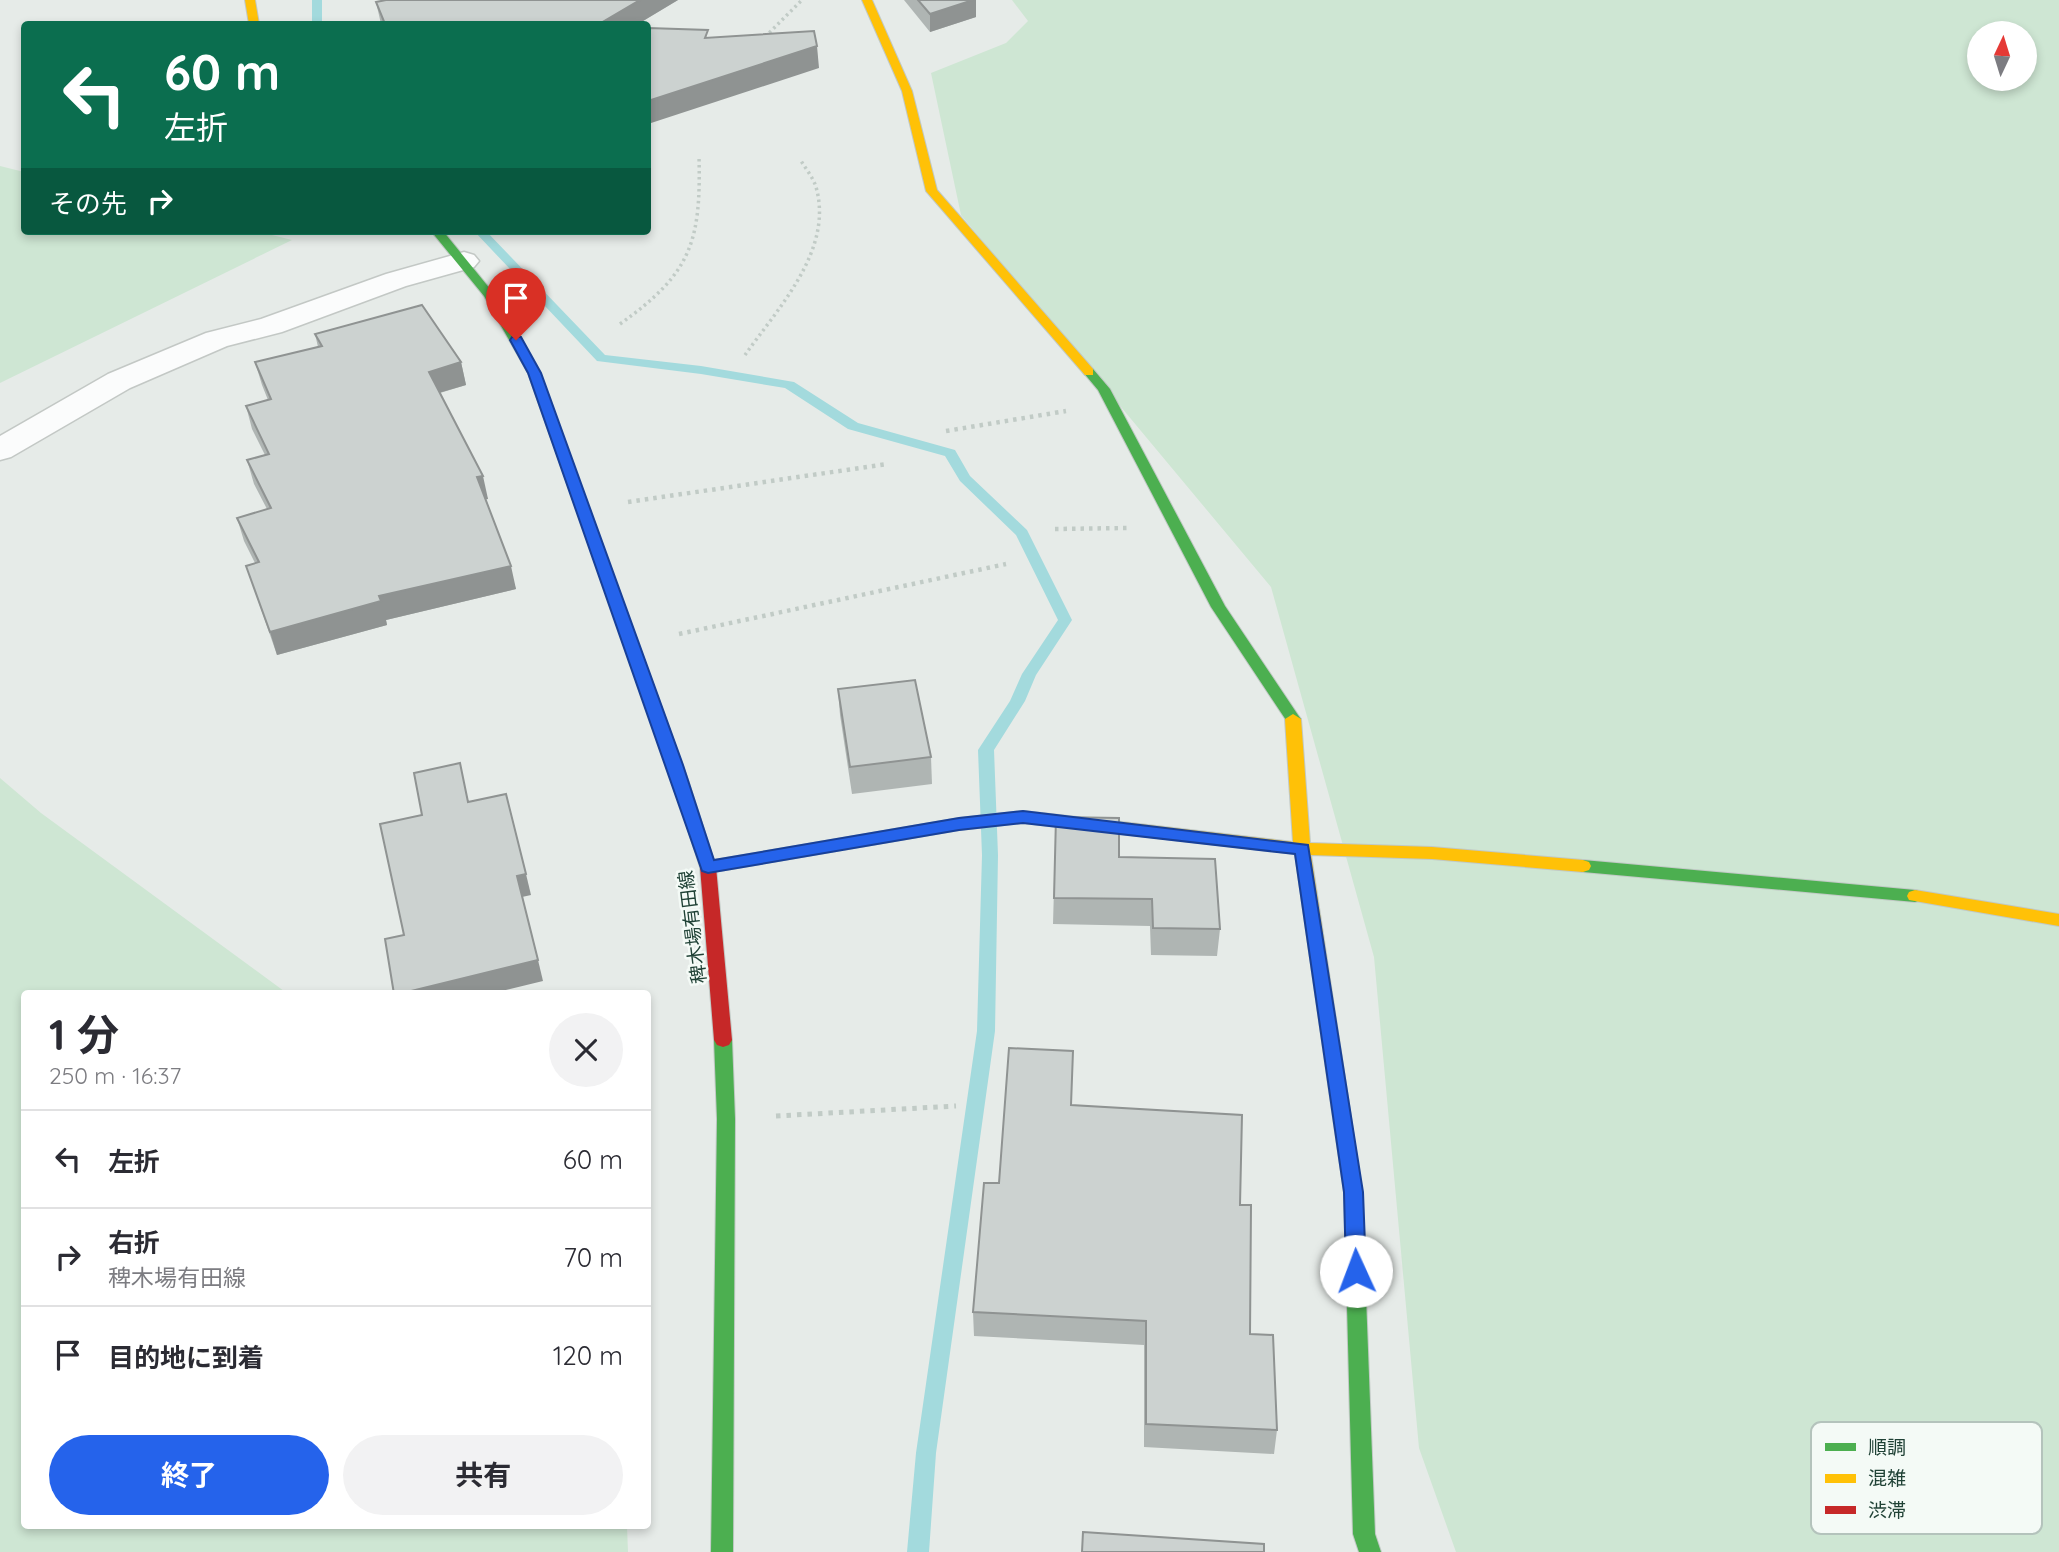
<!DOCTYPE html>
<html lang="ja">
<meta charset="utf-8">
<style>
:root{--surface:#fff;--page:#f2f2f3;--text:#2b2b33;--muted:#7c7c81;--line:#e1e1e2;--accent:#2563eb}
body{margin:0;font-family:Quicksand,"Noto Sans JP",sans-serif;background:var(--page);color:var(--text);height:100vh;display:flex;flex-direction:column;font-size:26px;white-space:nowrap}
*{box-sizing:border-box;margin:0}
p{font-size:23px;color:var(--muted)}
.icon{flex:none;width:38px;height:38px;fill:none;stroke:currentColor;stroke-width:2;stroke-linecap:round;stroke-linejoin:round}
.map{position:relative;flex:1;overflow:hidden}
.panel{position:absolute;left:21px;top:990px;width:630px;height:539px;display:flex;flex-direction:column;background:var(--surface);border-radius:7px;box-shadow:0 4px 10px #0003}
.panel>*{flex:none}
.top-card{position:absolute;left:21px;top:21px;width:630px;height:214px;border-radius:7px;box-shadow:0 4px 10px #0003;background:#0b6e4f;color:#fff;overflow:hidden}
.needle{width:46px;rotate:4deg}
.fabs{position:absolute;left:1967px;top:21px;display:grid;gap:14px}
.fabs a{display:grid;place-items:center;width:70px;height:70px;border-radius:50%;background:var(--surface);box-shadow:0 4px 10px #0003;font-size:35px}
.pin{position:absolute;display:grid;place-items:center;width:60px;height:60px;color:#fff;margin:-72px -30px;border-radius:50% 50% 50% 0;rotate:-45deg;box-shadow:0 0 7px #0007}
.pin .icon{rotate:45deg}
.me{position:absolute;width:77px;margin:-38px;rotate:358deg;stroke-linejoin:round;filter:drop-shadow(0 0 5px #0008)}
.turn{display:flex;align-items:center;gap:24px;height:147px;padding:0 28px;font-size:32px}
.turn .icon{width:91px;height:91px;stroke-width:2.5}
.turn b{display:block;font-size:49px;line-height:60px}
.then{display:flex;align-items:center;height:66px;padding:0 28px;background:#0003;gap:14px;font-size:26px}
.round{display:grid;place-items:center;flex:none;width:74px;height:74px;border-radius:37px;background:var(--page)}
.head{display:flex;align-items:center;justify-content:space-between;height:119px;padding:0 28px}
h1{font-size:42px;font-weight:700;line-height:52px}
.primary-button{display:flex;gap:14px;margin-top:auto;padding:14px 28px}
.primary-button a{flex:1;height:80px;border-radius:42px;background:var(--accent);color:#fff;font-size:28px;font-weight:700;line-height:80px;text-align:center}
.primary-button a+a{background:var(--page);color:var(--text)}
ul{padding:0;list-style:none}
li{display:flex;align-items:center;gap:21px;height:98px;padding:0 28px;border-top:2px solid var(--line)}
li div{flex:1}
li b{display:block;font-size:26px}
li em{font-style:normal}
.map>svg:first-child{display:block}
</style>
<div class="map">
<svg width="2059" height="1552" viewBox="0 0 2059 1552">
<rect width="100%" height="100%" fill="#e6ebe8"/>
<!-- green -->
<g fill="#cee6d3" fill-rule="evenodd">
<path d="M 1012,0 L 2059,0 L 2059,1552 L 1456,1552 L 1419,1448 L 1374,957 L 1271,587 L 961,215 L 931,73 L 1006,43 L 1028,21 ZM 1979,33 L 2025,33 L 2025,79 L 1979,79 Z"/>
<polygon points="0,166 24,172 24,231 256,231 292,240 0,383"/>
<polygon points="0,778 41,813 288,994 24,994 24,1526 627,1526 628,1552 0,1552"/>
</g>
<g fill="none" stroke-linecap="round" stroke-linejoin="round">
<!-- stream -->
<g fill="#a3dadd" fill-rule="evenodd">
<rect x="312" y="0" width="10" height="24"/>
<polygon points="474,231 486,231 605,355 701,366 794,382 858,423 955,450 970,476 1027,530 1072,620 1036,675 1025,701 994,750 998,855 995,1031 936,1453 929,1552 907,1552 916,1453 977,1031 982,855 978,750 1010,701 1022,674 1058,620 1016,535 960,481 945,456 848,429 785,388 701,374 597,361"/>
</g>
<!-- street casing -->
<g stroke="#c3c8c5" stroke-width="3">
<polygon id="street" points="464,252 474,255 479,261 474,267 406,286 282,332 227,346 130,388 11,457 0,460 0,436 108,374 206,333 261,319 386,274"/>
</g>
<!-- fast casing -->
<g stroke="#c1c9c5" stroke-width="2">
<g id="fast">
<polygon points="431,231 443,231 495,295 540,373 688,780 686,784 680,785 672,780 528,373 484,296"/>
<polygon points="1089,368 1093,369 1110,389 1225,606 1298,715 1301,719 1298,723 1288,723 1211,607 1098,390 1083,372"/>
<polygon points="1023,811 1122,822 1130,828 1122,834 1023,823 959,830 708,873 702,871 700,867 702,863 708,861 959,818"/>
<polygon points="1583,860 1915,890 1921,892 1923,896 1921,900 1915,902 1583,872 1577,870 1575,866 1577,862"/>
<polygon points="723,1033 729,1035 732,1040 735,1119 733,1552 711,1552 717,1119 714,1040 717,1035"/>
<polygon points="1341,1104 1347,1106 1350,1111 1362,1192 1375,1534 1381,1552 1359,1552 1353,1534 1344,1192 1332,1111 1335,1106"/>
</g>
</g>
<!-- slow casing -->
<g stroke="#c1c9c5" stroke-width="2">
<g id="slow">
<polygon points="245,0 255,0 259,24 249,24"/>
<polygon points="862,0 872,0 912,91 937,190 1093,369 1093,375 1085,375 926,191 902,91"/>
<polygon points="1293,714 1301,719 1310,843 1432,847 1583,860 1589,862 1591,866 1589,870 1583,872 1432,859 1311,855 1350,1111 1347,1116 1341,1118 1335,1116 1332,1111 1295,854 1122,834 1114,828 1122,822 1293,842 1285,719"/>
<polygon points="1915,890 2059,914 2059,926 1909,900 1907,896 1909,892"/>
</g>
</g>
<!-- jam casing -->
<g stroke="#c1c9c5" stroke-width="2">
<polygon id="jam" points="680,775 688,780 716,867 732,1040 729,1045 723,1047 717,1045 714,1040 700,867 672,780"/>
</g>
<!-- path-far2 -->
<g stroke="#c1cbc6" stroke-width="3.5" stroke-dasharray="2.5 3.5" stroke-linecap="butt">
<polyline points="765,37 802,0"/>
<path d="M 620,324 C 692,273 701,241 699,156"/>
<path d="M 745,355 C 778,308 834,250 816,187 C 813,177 805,168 800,159"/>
</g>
<!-- path-far1 -->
<g stroke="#c1cbc6" stroke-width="4.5" stroke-dasharray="3.5 5" stroke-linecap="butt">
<polyline points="946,431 1066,411"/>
<polyline points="628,502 887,464"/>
<polyline points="1055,529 1127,528"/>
<polyline points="679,634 1006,564"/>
</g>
<!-- path -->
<polyline stroke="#c1cbc6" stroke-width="5" stroke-dasharray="4.5 6" stroke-linecap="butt" points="776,1116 956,1106"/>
<!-- street -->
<use href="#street" fill="#fbfcfc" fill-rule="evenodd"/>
<!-- fast -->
<use href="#fast" fill="#4caf50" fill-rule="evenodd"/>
<!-- slow -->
<use href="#slow" fill="#ffc107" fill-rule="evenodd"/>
<!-- jam -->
<use href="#jam" fill="#c62828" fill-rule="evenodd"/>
</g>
<!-- wall -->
<g fill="#afb5b3">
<polygon points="386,0 678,0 638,24 381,24 376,2"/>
<polygon points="904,0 976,0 976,17 930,32"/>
<polygon points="315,334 461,362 466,385 440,393 488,499 486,499 516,589 386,620 387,625 277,655 246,566 255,563 244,541 237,518 267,509 254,484 247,460 265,455 252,429 246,406 268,400 262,385 255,362 318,347"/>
<polygon points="838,689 931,757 932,784 852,794 840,715"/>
<polygon points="1056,817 1119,857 1220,929 1217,956 1151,955 1150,926 1053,924"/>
<polygon points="1072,1105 1240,1205 1250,1334 1277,1430 1274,1454 1144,1447 1144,1345 974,1336 973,1312 999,1183"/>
</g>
<!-- shaded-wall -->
<g fill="#8f9392">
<polygon points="640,0 678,0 638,24 599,24"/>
<polygon points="973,0 976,0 976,17 930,32 930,14"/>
<polygon points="817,46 819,68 648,124 648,101"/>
<polygon points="461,362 466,385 435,394 429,372"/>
<polygon points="483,476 488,499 482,500 477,477"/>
<polygon points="511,566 516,589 386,620 387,625 277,655 270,632 379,596"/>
<polygon points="526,874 531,895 522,897 517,876"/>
<polygon points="538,960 543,981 489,994 399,994"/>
</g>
<!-- building -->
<g fill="#ccd2d0" stroke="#8f9392" stroke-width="2">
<polygon points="386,0 640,0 599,24 385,24 376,2"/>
<polygon points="918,0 973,0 930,14"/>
<polygon points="648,28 708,30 705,38 814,31 817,46 648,101"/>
<polygon points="422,305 461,362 429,372 483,476 477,477 511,566 379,596 381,601 270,632 246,566 259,562 237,518 271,508 247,460 269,454 246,406 271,399 255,362 322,346 315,334"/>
<polygon points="915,680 931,757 850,767 838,689"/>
<polygon points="460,763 468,802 506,794 526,874 517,876 538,960 399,994 394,994 385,939 404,935 380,824 422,815 414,773"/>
<polygon points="1056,817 1119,818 1119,857 1215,859 1220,929 1153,928 1152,899 1054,898"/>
<polygon points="1009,1048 1073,1051 1071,1105 1242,1115 1240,1205 1251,1205 1250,1334 1273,1335 1277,1430 1146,1424 1146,1321 973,1312 984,1183 999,1183"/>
<polygon points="1083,1532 1264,1544 1264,1552 1082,1552"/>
</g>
<!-- route -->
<polygon fill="#2563eb" stroke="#184099" stroke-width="2" points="512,337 521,337 541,373 683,765 714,860 959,818 1023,811 1308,845 1363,1192 1366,1271 1363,1277 1356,1279 1349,1277 1346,1271 1344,1192 1295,854 1023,823 959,830 708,873 702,871 528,373 510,340"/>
<g text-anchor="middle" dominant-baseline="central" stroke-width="5" stroke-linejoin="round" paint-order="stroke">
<!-- street labels -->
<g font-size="19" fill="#204236" stroke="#f4faf6">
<text transform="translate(692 927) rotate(-97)">稗木場有田線</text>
</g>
</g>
<!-- legend -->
<rect x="1811" y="1422" width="231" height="112" rx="10" fill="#f4faf6" stroke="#b4c3bc" stroke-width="2"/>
<rect x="1825" y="1443" width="31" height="8" fill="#4caf50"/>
<rect x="1825" y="1474" width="31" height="9" fill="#ffc107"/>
<rect x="1825" y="1506" width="31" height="8" fill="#c62828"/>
<g font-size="19" fill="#204236">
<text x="1868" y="1454">順調</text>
<text x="1868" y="1485">混雑</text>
<text x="1868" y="1517">渋滞</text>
</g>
</svg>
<div class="fabs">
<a><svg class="needle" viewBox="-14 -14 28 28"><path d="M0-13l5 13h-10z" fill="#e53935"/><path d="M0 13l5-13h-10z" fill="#7c7c81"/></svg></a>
</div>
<div class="pin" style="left:516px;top:340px;background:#d93025"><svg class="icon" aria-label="arrive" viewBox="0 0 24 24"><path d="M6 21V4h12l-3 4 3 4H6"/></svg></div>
<svg class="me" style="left:1356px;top:1271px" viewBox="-20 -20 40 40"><circle r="19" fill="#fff"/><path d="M0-13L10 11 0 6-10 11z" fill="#2563eb"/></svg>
<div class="top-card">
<div class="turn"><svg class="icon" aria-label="left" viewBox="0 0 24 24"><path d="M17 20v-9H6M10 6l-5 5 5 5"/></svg><div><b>60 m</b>左折</div></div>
<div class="then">その先<svg class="icon" aria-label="right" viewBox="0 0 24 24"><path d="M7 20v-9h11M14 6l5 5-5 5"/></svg></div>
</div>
<section class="panel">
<div class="head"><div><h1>1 分</h1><p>250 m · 16:37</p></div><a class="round"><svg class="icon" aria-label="close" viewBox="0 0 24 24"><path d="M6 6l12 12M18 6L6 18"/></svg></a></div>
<ul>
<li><svg class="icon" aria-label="left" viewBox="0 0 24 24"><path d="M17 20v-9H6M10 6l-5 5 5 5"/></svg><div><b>左折</b></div><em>60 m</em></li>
<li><svg class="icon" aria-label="right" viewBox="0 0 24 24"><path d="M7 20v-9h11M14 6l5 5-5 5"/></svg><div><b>右折</b><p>稗木場有田線</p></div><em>70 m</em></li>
<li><svg class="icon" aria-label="arrive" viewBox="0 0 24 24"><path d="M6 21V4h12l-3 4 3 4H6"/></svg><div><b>目的地に到着</b></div><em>120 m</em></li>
</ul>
<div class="primary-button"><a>終了</a><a>共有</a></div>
</section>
</div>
